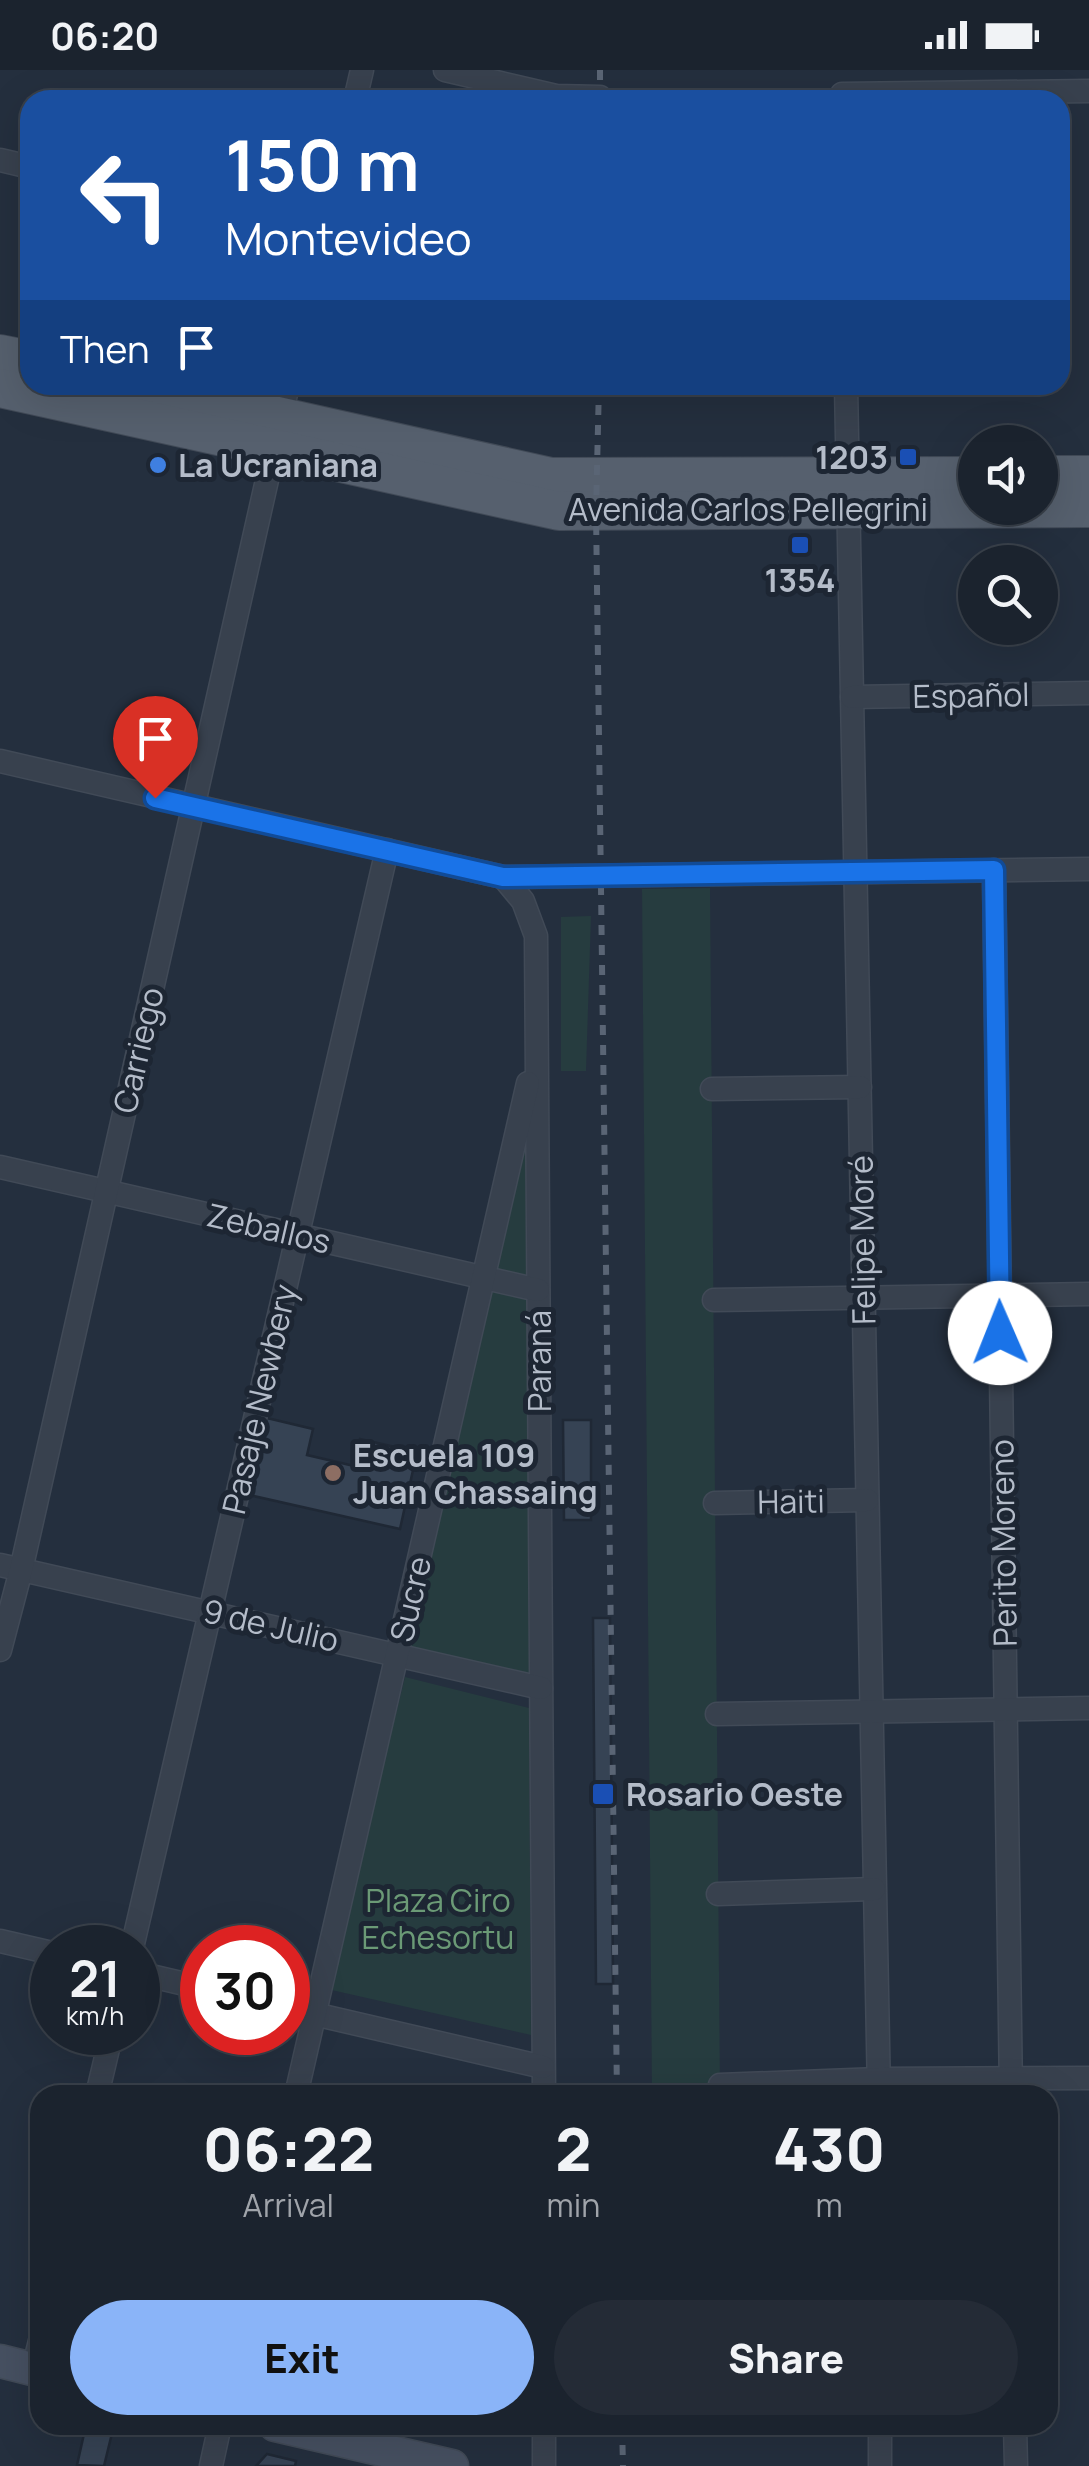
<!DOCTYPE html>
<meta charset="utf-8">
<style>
:root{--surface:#1b232e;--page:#242b36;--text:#f1f3f6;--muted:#a0a4aa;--line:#39404a;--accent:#8ab4f8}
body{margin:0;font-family:Manrope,sans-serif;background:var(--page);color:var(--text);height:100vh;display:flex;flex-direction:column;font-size:38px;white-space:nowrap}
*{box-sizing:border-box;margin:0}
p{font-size:32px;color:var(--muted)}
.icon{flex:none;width:55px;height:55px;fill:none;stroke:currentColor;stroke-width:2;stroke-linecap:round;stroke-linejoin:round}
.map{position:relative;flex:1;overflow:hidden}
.sheet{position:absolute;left:30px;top:2015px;width:1028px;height:350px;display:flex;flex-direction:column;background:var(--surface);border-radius:30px;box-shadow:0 10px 40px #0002,0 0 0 2px var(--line)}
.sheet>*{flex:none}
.guide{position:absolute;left:20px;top:20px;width:1050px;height:305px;border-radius:30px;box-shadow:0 10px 40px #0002,0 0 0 2px var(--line);background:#1a4fa0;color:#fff;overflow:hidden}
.tools{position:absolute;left:958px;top:355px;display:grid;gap:20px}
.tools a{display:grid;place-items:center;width:100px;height:100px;border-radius:50%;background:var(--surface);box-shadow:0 10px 40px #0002,0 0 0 2px var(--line);font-size:50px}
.speed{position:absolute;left:30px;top:1855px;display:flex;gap:20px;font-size:50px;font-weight:700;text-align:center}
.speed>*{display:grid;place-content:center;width:130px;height:130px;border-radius:50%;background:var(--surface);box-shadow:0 10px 40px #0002,0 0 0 2px var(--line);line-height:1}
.speed small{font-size:25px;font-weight:400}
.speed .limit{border:15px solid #d22;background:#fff;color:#111}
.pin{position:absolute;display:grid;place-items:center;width:85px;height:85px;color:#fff;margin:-102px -42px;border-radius:50% 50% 50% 0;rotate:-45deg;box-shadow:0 0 10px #0007}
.pin .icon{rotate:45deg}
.me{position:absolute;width:110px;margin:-55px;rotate:359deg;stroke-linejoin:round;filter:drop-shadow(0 0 8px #0008)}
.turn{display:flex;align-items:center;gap:35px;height:210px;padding:0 40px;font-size:45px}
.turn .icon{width:130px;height:130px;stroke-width:2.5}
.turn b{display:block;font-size:70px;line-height:85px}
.then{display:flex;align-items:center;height:95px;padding:0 40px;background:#0003;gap:20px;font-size:38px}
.eta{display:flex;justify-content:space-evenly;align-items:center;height:170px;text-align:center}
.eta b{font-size:60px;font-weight:800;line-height:70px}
.button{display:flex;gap:20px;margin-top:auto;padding:20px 40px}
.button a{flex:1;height:115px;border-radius:60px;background:var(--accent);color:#111;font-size:40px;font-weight:800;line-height:115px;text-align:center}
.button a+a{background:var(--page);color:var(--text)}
.status{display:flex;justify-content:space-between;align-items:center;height:70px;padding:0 50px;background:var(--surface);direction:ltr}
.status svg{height:28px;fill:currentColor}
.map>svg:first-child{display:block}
</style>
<div class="status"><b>06:20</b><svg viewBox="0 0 49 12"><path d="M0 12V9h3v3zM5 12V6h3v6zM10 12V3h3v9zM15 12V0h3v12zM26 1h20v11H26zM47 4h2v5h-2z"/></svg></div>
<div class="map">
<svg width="1089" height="2396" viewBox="0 0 1089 2396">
<rect width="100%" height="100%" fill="#242f3e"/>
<!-- green -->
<g fill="#263c3f">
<polygon points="710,818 720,2025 652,2025 642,819"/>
<polygon points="591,846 586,1001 561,1001 561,847"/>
<polygon points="531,1032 532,1208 494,1200"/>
<polygon points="486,1217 533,1227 534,1604 407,1577"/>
<polygon points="405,1607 529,1638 531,1965 327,1919"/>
</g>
<!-- building -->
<g fill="#364354" stroke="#1f2835" stroke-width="2.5">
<polygon points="267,1348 313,1359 307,1385 354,1396 360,1369 417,1382 400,1459 249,1425"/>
<polygon points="563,1350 591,1350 591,1450 564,1450"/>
<polygon points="593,1548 610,1548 613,1914 596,1914"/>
<polygon points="86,2355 114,2355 104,2396 77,2395"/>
<polygon points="267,2384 296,2391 295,2396 256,2396"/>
</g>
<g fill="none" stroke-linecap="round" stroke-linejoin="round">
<!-- minor casing -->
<g stroke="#414a57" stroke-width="25">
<g id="minor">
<polyline points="445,0 556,26 600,27"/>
<polyline points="842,24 1089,21"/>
<polyline points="355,30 362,0"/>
<polyline points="0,90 30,97"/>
<polyline points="846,315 879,2025"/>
<polyline points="281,346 288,315"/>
<polyline points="852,627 1089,623"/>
<polyline points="0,691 503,807 1089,799"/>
<polyline points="994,800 1011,2025"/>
<polyline points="503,807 523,831 536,866 544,2025"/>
<polyline points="712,1019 860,1017"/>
<polyline points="0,1097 538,1220"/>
<polyline points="714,1230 1089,1224"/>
<polyline points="715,1433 867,1430"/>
<polyline points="0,1495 541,1618"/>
<polyline points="0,1580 21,1500 274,379"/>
<polyline points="717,1644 1089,1638"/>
<polyline points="718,1824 874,1819"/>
<polyline points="0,1871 52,1883"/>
<polyline points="132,1878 387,780"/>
<polyline points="138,1903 202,1918"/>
<polyline points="288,1938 543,1997"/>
<polyline points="720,2015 879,2009 1089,2008"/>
<polyline points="97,2025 112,1962"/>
<polyline points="296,2025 528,1013"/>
<polyline points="33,2299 40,2271"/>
<polyline points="544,2355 544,2396"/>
<polyline points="880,2355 880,2396"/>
<polyline points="1015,2355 1016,2396"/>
<polyline points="211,2396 220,2355"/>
</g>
</g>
<!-- secondary casing -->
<g stroke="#414a57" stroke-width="35">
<g id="secondary">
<polyline points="0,2291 40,2301"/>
<polyline points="275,2355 452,2396"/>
</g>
</g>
<!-- primary casing -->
<g stroke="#414a57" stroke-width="40">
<g id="primary">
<polyline points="0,284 30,290"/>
<polyline points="139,315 551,407 975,406"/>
<polyline points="0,318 559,441 1089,438"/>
<polyline points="1040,405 1089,405"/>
</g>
</g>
<!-- minor -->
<use href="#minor" stroke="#38414e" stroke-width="22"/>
<!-- secondary -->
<use href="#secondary" stroke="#465061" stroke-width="32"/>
<!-- primary -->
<use href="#primary" stroke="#56606e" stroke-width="38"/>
<!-- rail -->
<g stroke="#5a6575" stroke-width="6" stroke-dasharray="10 10" stroke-linecap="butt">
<polyline points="600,0 600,30"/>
<polyline points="599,315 596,441 617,2025"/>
<polyline points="622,2355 623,2396"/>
</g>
</g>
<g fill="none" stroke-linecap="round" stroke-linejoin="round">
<!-- route casing -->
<g stroke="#114b97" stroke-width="25">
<polyline id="route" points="155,728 503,807 994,800 1000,1263"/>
</g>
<!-- route -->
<use href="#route" stroke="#1a73e8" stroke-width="18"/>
</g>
<!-- markers -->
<g fill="#1a4fb4" stroke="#1d2633" stroke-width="4">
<rect x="898" y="377" width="20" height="20" rx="5"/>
<rect x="790" y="465" width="20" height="20" rx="5"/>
<rect x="591" y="1712" width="24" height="24" rx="5"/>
</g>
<circle fill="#3f7fe0" stroke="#1d2633" stroke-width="4" cx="158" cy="395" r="10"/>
<circle fill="#8d6e63" stroke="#1d2633" stroke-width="4" cx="333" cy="1403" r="10"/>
<g text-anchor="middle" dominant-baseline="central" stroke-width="10" stroke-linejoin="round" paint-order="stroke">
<!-- poi labels -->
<g font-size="32" font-weight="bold" fill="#b4bcc9" stroke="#1d2633" text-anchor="start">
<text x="888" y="387" text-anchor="end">1203</text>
<text x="178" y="395">La Ucraniana</text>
<text x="800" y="510" text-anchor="middle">1354</text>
<text x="353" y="1385">Escuela 109<tspan x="353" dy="37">Juan Chassaing</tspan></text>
<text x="626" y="1724">Rosario Oeste</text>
</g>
<!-- street labels -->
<g font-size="32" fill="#b4bcc9" stroke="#1d2633">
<text x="748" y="439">Avenida Carlos Pellegrini</text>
<text transform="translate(971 625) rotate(-1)">Español</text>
<text transform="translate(138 980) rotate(-77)">Carriego</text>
<text transform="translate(269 1158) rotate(13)">Zeballos</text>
<text transform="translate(862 1170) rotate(-91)">Felipe Moré</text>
<text transform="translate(539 1291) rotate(-90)">Paraná</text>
<text transform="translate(259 1329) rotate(-77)">Pasaje Newbery</text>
<text transform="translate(791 1431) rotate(-1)">Haiti</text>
<text transform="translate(1003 1473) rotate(-91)">Perito Moreno</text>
<text transform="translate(410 1529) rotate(-77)">Sucre</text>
<text transform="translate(271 1555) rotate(13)">9 de Julio</text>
</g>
<!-- park labels -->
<g font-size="32" fill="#6b9a76" stroke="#1d2633">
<text x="438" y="1830">Plaza Ciro<tspan x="438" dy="37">Echesortu</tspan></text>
</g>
</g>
</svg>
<div class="tools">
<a><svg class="icon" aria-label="sound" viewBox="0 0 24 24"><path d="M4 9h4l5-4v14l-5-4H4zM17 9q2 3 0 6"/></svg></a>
<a><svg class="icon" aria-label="search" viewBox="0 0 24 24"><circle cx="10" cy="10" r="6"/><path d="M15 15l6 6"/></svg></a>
</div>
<div class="speed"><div>21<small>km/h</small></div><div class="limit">30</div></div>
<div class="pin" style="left:155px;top:728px;background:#d93025"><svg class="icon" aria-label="arrive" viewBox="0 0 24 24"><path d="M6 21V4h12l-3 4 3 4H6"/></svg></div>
<svg class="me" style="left:1000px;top:1263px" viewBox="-20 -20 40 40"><circle r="19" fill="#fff"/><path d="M0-13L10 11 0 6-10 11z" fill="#1a73e8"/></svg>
<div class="guide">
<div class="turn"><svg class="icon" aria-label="left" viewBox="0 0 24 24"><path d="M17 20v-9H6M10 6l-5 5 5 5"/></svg><div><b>150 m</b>Montevideo</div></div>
<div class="then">Then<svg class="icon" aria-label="arrive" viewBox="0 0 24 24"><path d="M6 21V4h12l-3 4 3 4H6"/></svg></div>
</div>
<section class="sheet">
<div class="eta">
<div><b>06:22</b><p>Arrival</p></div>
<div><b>2</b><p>min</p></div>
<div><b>430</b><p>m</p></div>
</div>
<div class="button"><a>Exit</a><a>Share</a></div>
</section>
</div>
